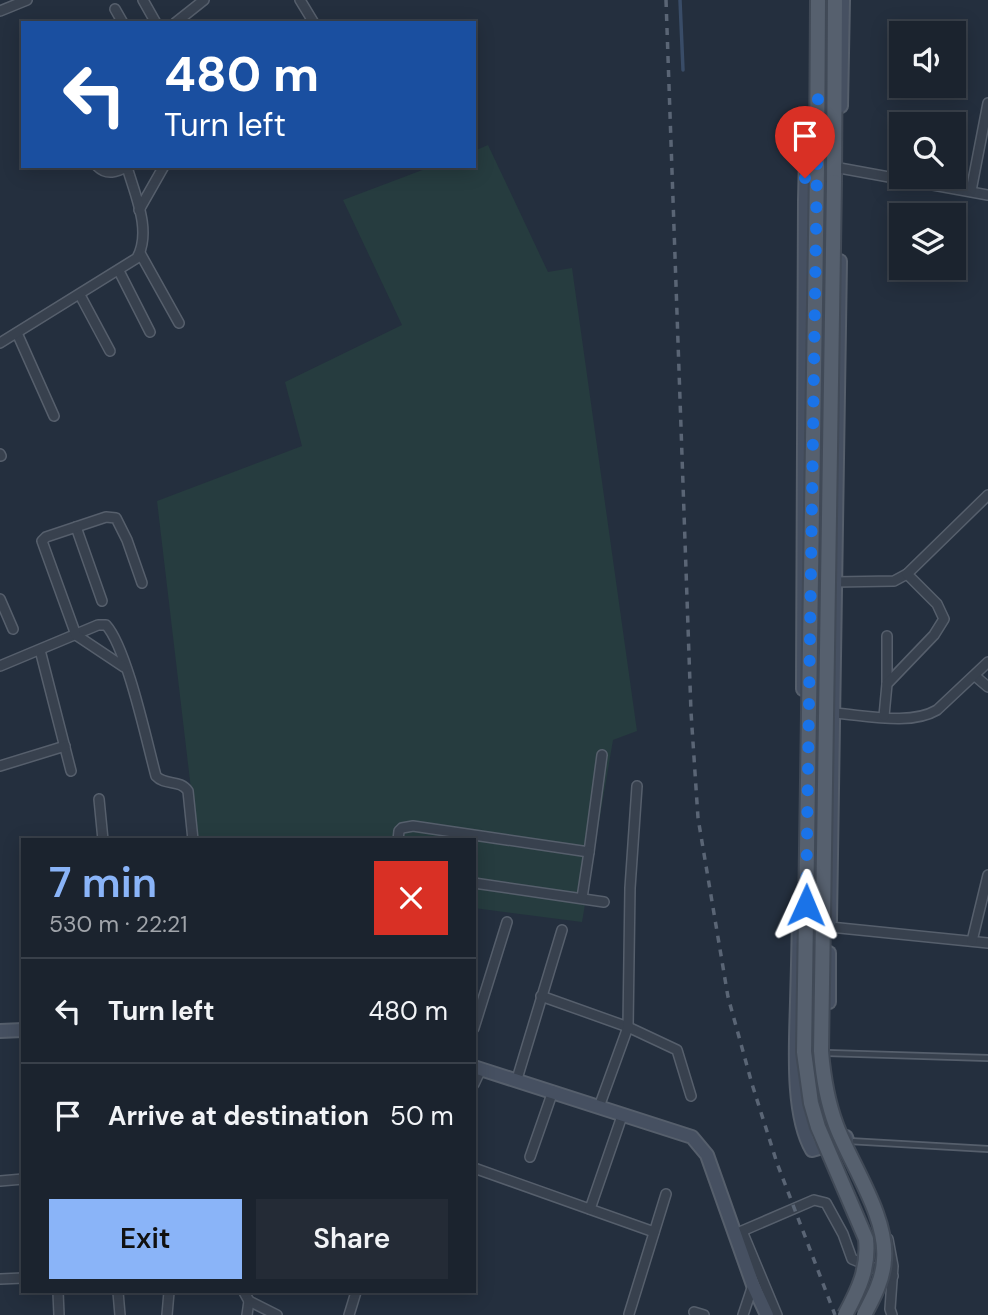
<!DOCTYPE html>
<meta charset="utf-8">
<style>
:root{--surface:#1b232e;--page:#242b36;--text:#f1f3f6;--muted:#a0a4aa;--line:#39404a;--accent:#8ab4f8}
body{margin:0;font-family:"DM Sans",sans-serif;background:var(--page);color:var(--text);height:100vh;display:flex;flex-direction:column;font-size:26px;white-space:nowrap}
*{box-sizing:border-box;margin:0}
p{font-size:23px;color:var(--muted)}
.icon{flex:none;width:38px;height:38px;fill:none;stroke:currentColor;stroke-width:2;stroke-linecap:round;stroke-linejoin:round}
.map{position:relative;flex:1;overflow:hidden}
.drawer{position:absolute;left:21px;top:838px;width:455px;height:455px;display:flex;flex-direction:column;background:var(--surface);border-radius:0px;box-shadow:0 4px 18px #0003,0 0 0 2px var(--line)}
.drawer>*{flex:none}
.banner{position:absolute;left:21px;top:21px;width:455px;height:147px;border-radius:0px;box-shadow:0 4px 18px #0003,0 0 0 2px var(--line);background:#1a4fa0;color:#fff;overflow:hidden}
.tools{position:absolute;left:889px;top:21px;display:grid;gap:14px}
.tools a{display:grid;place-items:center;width:77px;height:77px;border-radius:0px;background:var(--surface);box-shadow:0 4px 18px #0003,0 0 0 2px var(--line);font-size:35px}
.pin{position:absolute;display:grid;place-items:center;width:60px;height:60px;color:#fff;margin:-72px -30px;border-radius:50% 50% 50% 0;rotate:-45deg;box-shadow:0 0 7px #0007}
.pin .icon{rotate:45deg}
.me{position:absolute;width:77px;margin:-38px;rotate:1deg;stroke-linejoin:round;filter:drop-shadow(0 0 5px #0008)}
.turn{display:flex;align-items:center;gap:24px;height:147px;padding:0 28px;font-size:32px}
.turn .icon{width:91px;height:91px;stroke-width:2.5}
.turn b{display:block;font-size:49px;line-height:60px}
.round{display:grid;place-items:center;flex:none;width:74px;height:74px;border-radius:0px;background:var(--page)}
.head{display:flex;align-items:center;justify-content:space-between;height:119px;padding:0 28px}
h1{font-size:42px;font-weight:600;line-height:52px;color:var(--accent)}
.action{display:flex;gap:14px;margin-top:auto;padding:14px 28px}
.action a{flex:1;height:80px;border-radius:0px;background:var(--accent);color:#111;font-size:28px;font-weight:600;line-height:80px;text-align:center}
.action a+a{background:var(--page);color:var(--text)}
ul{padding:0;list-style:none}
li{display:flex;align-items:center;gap:21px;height:105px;padding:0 28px;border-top:2px solid var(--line)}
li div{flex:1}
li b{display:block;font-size:26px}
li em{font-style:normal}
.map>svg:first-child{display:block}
</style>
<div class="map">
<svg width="988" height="1315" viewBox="0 0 988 1315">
<rect width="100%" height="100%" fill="#242f3e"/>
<!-- green -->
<polygon fill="#263c3f" points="488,145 548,272 572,268 637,731 613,740 582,922 474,908 474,840 197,840 157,501 302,446 285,382 402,325 343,200 433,166 474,166 474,151"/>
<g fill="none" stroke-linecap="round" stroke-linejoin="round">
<!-- stream -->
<polyline stroke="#394c67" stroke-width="3.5" points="680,0 683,70"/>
<!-- lane casing -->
<g stroke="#565f6c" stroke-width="8">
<g id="lane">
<polyline points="827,1053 988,1058"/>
<polyline points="849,1141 988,1149"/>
</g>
</g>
<!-- street casing -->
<g stroke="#565f6c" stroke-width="12">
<g id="street">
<polyline points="143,0 156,23"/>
<polyline points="300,0 314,23"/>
<polyline points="115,9 123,23"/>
<polyline points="0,11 27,0"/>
<polyline points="175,23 204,0"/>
<path d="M 97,166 C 107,176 117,172 128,166"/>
<polyline points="834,167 988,195"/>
<polyline points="971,191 988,103"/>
<polyline points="139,210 164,166"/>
<polyline points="140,253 179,323"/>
<polyline points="119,271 150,332"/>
<polyline points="80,295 110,351"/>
<polyline points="17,333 54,416"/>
<path d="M 0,343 L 137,258 C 152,231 135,195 127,167"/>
<polyline points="0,454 1,456"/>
<polyline points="76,527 102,601"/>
<polyline points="835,582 894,581 907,574"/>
<polyline points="0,599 13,629"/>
<polyline points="887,636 887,684"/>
<polyline points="40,650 71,771"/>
<path d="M 0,666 L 98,625 L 106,625 C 127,648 147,743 156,776 C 165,786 180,779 188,791 L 193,840"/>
<polyline points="124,667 76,635 42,541 46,537 106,517 116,518 127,540 142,583"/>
<polyline points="975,676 988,687"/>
<path d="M 833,713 C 865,715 910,726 937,710 L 988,662"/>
<polyline points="884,716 887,684 934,635 944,619 937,604 907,574 988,495"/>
<polyline points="0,766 65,746"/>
<polyline points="99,799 103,840"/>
<polyline points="398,840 399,831 402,828 413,826 589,852 602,755"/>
<polyline points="474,883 604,902"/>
<polyline points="582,898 589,852"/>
<polyline points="830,927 988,943"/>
<polyline points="972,941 988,875"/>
<polyline points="541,996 628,1027 677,1050 691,1096"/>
<polyline points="474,1028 507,922"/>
<polyline points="517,1079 562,930"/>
<polyline points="474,1084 481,1069"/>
<polyline points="599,1107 628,1027 630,888 637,786"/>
<polyline points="530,1157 553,1091"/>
<polyline points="474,1168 654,1232"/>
<polyline points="0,1181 23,1179"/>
<polyline points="590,1209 622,1116"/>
<polyline points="888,1239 893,1266 890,1309 892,1315"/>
<polyline points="0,1279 23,1278"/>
<polyline points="58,1292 59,1315"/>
<polyline points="118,1292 120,1315"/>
<polyline points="244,1292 249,1301 247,1315"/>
<polyline points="249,1301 277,1315"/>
<polyline points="694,1312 704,1315"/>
<polyline points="629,1314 666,1194"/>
<polyline points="167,1315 169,1292"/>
<polyline points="349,1315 356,1292"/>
<polyline points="743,1315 753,1285"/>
<polyline points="777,1315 742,1231 814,1200 826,1203 843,1234 852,1259 893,1276"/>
</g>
</g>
<!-- secondary casing -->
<g stroke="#565f6c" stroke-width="16">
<g id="secondary">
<polyline points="841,106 843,0"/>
<polyline points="803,689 805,200 806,157 813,116"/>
<path d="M 799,899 C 799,934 798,968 797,1002 C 796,1043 791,1114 812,1150 L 847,1140 L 846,1137"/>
<polyline points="830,921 840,261"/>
<polyline points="829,1002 829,953"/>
<polyline points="0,1031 23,1030"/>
<polyline points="474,1067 692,1137 707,1155 753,1285 767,1315"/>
</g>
</g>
<!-- primary casing -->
<g stroke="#414a57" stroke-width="18">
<g id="primary">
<polyline points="817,169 818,0"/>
<polyline points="834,182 835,0"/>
</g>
</g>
<!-- lane -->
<use href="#lane" stroke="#38414e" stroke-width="4.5"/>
<!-- street -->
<use href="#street" stroke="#38414e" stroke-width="9"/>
<!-- secondary -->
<use href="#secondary" stroke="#465061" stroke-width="12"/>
<!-- primary -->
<use href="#primary" stroke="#56606e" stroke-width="14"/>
<!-- rail -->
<polyline stroke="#5a6575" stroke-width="3.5" stroke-dasharray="7 7" stroke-linecap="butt" points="666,0 691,712 698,818 728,997 752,1084 777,1163 835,1315"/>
<!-- primary-bridge casing -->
<g stroke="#414a57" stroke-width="18" stroke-linecap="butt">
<g id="primary-bridge">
<path d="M 817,169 L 804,1052 L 811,1103 L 818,1127 L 866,1239 C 869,1268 859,1289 845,1315"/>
<path d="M 834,182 L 821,1051 C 823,1076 827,1101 836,1125 C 851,1165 888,1217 884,1260 C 883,1280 873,1298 864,1315"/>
</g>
</g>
<!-- primary-bridge -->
<use href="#primary-bridge" stroke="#56606e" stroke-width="14"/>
</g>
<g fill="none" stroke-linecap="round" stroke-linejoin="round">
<!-- route -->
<polyline stroke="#1a73e8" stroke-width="12" stroke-dasharray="0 21.6" points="805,178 806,157 818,96 806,905"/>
</g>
</svg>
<div class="tools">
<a><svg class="icon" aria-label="sound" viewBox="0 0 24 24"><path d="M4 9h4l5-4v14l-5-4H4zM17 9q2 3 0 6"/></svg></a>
<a><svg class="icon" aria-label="search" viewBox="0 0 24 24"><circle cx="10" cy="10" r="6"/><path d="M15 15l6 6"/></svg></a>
<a><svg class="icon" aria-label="layers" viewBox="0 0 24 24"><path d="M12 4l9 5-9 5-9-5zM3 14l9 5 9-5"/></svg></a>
</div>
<div class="pin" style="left:805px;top:178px;background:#d93025"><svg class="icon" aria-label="arrive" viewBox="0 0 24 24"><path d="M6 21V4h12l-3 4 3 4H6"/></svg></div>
<svg class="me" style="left:806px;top:905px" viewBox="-20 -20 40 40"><path d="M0-17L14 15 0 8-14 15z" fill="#1a73e8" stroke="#fff" stroke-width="4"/></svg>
<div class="banner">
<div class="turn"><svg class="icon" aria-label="left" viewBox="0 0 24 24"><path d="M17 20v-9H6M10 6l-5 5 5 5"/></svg><div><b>480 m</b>Turn left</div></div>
</div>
<section class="drawer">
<div class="head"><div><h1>7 min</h1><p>530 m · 22:21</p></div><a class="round" style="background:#d93025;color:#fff"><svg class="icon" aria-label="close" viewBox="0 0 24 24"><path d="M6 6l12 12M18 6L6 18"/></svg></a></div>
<ul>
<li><svg class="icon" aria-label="left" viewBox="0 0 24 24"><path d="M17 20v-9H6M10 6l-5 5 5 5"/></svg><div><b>Turn left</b></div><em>480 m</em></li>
<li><svg class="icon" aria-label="arrive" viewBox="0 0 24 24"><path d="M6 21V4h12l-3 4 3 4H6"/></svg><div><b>Arrive at destination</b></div><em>50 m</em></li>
</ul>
<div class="action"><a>Exit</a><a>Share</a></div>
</section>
</div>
